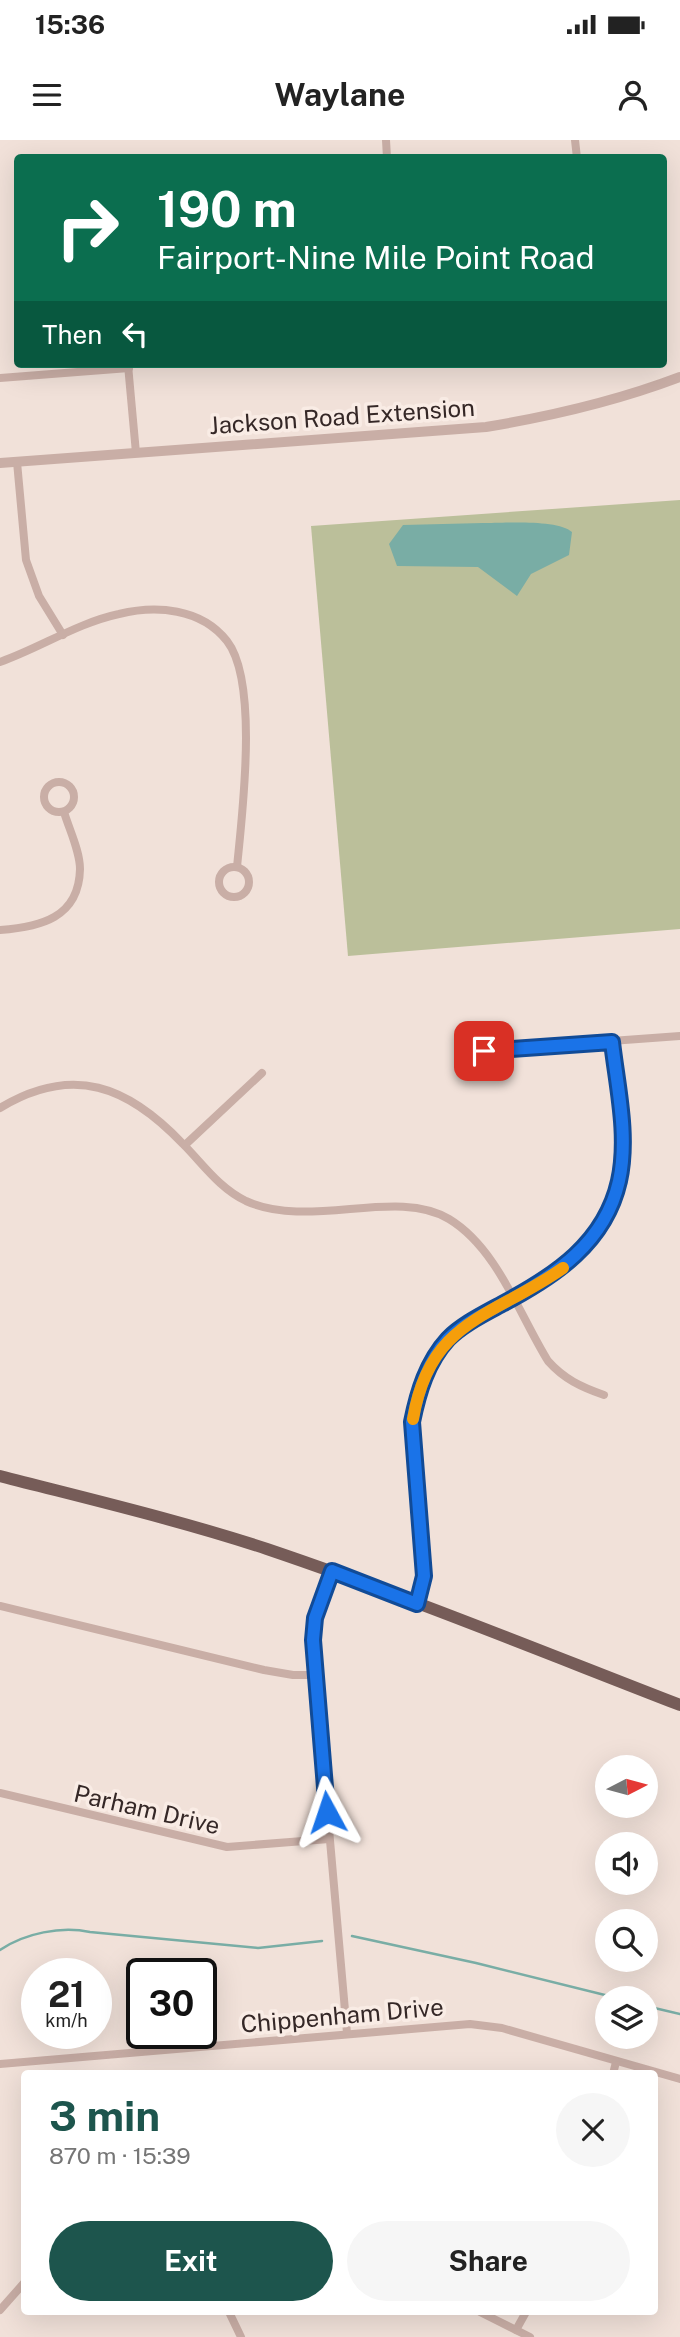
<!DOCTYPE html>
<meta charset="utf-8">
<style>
:root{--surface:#fff;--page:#f6f6f6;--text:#222;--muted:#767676;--accent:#1d554d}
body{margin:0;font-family:"Public Sans",sans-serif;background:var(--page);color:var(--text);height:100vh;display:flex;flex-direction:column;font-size:26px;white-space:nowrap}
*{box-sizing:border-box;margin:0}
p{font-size:23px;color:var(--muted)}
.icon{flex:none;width:38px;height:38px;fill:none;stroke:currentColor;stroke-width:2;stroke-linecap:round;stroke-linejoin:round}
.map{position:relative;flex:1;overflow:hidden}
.panel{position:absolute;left:21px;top:1930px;width:637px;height:245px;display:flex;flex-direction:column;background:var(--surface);border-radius:7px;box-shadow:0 7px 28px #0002}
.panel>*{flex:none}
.banner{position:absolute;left:14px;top:14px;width:653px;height:214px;border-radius:7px;box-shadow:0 7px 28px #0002;background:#0b6e4f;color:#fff;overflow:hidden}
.needle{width:46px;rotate:84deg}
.fabs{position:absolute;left:595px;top:1615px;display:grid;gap:14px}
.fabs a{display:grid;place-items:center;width:63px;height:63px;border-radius:50%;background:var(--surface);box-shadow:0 7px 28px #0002;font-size:35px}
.speed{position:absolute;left:21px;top:1818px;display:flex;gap:14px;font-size:35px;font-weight:700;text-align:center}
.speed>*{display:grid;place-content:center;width:91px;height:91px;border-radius:50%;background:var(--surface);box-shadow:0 7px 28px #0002;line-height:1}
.speed small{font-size:18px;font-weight:400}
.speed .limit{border:4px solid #111;border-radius:10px;background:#fff;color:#111}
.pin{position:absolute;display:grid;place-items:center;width:60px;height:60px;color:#fff;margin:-30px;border-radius:14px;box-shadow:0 4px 10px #0006}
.me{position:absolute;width:77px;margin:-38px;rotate:355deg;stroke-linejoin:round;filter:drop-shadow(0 0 5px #0008)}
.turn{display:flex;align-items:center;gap:24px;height:147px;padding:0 28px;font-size:32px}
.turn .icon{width:91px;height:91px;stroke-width:2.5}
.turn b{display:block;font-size:49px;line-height:60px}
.then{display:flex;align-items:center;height:66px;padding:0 28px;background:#0003;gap:14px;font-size:26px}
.round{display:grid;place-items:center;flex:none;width:74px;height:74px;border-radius:37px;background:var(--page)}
.summary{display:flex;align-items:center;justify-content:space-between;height:119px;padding:0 28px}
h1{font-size:42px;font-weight:700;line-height:52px;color:var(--accent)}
.cta{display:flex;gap:14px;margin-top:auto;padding:14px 28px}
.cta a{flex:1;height:80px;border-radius:42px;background:var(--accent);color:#fff;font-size:28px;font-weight:700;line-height:80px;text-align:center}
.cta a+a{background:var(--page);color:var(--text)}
.status{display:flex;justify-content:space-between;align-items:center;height:49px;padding:0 35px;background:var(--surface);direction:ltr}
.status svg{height:19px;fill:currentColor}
header{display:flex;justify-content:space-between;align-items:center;height:91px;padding:0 28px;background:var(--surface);font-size:32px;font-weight:700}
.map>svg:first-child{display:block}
</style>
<div class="status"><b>15:36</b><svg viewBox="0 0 49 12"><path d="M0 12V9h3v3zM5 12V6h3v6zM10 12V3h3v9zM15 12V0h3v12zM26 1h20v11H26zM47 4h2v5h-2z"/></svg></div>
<header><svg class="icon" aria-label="menu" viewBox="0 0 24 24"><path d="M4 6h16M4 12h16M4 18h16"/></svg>Waylane<svg class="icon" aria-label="person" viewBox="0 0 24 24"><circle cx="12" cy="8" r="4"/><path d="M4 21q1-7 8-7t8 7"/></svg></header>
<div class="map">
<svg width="680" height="2197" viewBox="0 0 680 2197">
<rect width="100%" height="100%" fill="#f1e1d9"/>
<!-- green -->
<polygon fill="#bbbf9a" points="680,360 680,789 348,816 311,386"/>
<!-- water -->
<path fill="#79ada5" d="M 483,383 C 503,383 558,379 572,392 L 569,415 L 531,434 L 517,456 L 478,427 L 397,426 L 389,404 L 403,385 Z"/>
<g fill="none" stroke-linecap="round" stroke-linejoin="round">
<!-- stream -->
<g stroke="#79ada5" stroke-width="2.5">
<polyline points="352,1796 476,1823 617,1858"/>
<path d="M 0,1810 C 25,1793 61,1786 90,1792 L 258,1808 L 322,1801"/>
<polyline points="646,1866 680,1874"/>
</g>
<!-- minor -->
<g stroke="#c9aea6" stroke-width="8">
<polyline points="386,0 387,18"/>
<polyline points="575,0 577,18"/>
<polyline points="128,225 136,313"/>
<polyline points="0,238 129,228"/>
<polyline points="17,322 26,420 39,456 63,495"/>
<path d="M 0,522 C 40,508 77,483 119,474 C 156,465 201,468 227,501 C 259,542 242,675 237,727"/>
<circle cx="59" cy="657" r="15"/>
<circle cx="234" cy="742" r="15"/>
<path d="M 0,790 C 40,787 79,778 80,729 C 80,711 69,689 64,672"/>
<polyline points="458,912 680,896"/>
<path d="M 0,968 C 73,924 128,946 183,1004 C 203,1024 219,1048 246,1061 C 310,1090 396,1047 449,1079 C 497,1108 519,1174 548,1221 C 564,1239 581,1247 604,1255"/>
<polyline points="185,1005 262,933"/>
<polyline points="332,1431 315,1478 313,1508 347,1893"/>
<path d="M 417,1464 C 438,1390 392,1310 424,1238 C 441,1200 469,1182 504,1163 C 564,1131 618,1093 623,1019 C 625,981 616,940 612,902"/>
<polyline points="0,1466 264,1530 293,1535 315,1535"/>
<polyline points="0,1653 227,1707 329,1699"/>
<polyline points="0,1924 470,1884 502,1888 680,1939"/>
<polyline points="613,1934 616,1922"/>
<polyline points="0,2170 24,2143"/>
<polyline points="229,2172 241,2197"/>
<polyline points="480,2172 530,2197"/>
<polyline points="516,2190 526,2172"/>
</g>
<!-- tertiary -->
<path stroke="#c9aea6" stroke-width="10" d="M 0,323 L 486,287 C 553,276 617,261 680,237"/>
<!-- primary -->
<path stroke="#765c58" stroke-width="12" d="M 0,1336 C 89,1359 179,1380 267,1409 C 406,1456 543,1512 680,1565"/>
</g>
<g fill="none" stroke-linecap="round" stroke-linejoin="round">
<!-- route casing -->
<g stroke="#114b97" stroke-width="18">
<path id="route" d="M 327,1672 L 313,1500 L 315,1478 L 332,1431 L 417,1464 L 424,1436 L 412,1282 C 418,1252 427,1222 448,1199 C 463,1184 484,1174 502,1164 C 555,1136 605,1103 619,1041 C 629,996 617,946 612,902 L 484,911"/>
</g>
<!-- route -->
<use href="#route" stroke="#1a73e8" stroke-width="12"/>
<!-- slow -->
<path stroke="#f59e0b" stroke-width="12" d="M 413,1279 C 430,1179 492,1178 563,1128"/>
</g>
<g text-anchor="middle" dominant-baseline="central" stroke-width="7" stroke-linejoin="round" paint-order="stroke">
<!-- street labels -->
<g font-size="24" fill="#352827" stroke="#f9ece5">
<text transform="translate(342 276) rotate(-4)">Jackson Road Extension</text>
<text transform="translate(147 1669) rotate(13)">Parham Drive</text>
<text transform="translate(342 1875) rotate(-5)">Chippenham Drive</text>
</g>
</g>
</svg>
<div class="fabs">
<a><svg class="needle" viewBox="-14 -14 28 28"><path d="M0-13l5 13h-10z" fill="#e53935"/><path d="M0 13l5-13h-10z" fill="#767676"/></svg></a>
<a><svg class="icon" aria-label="sound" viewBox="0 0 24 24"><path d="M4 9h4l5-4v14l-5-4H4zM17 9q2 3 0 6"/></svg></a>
<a><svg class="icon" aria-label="search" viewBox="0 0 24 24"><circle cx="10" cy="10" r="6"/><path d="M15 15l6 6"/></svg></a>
<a><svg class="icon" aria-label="layers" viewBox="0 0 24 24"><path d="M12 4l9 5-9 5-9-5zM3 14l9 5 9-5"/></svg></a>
</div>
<div class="speed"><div>21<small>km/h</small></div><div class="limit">30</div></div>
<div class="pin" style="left:484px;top:911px;background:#d93025"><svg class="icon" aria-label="arrive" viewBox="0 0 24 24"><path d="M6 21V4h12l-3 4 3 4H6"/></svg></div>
<svg class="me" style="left:327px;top:1672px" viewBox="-20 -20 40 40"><path d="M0-17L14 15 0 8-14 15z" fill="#1a73e8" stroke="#fff" stroke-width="4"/></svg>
<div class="banner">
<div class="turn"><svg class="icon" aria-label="right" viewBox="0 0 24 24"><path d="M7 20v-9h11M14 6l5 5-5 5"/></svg><div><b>190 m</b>Fairport-Nine Mile Point Road</div></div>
<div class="then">Then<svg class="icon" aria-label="left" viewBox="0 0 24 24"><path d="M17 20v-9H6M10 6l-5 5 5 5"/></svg></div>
</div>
<section class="panel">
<div class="summary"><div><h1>3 min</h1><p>870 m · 15:39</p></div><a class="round"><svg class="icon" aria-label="close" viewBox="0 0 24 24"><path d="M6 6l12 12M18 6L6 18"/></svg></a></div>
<div class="cta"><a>Exit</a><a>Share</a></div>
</section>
</div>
